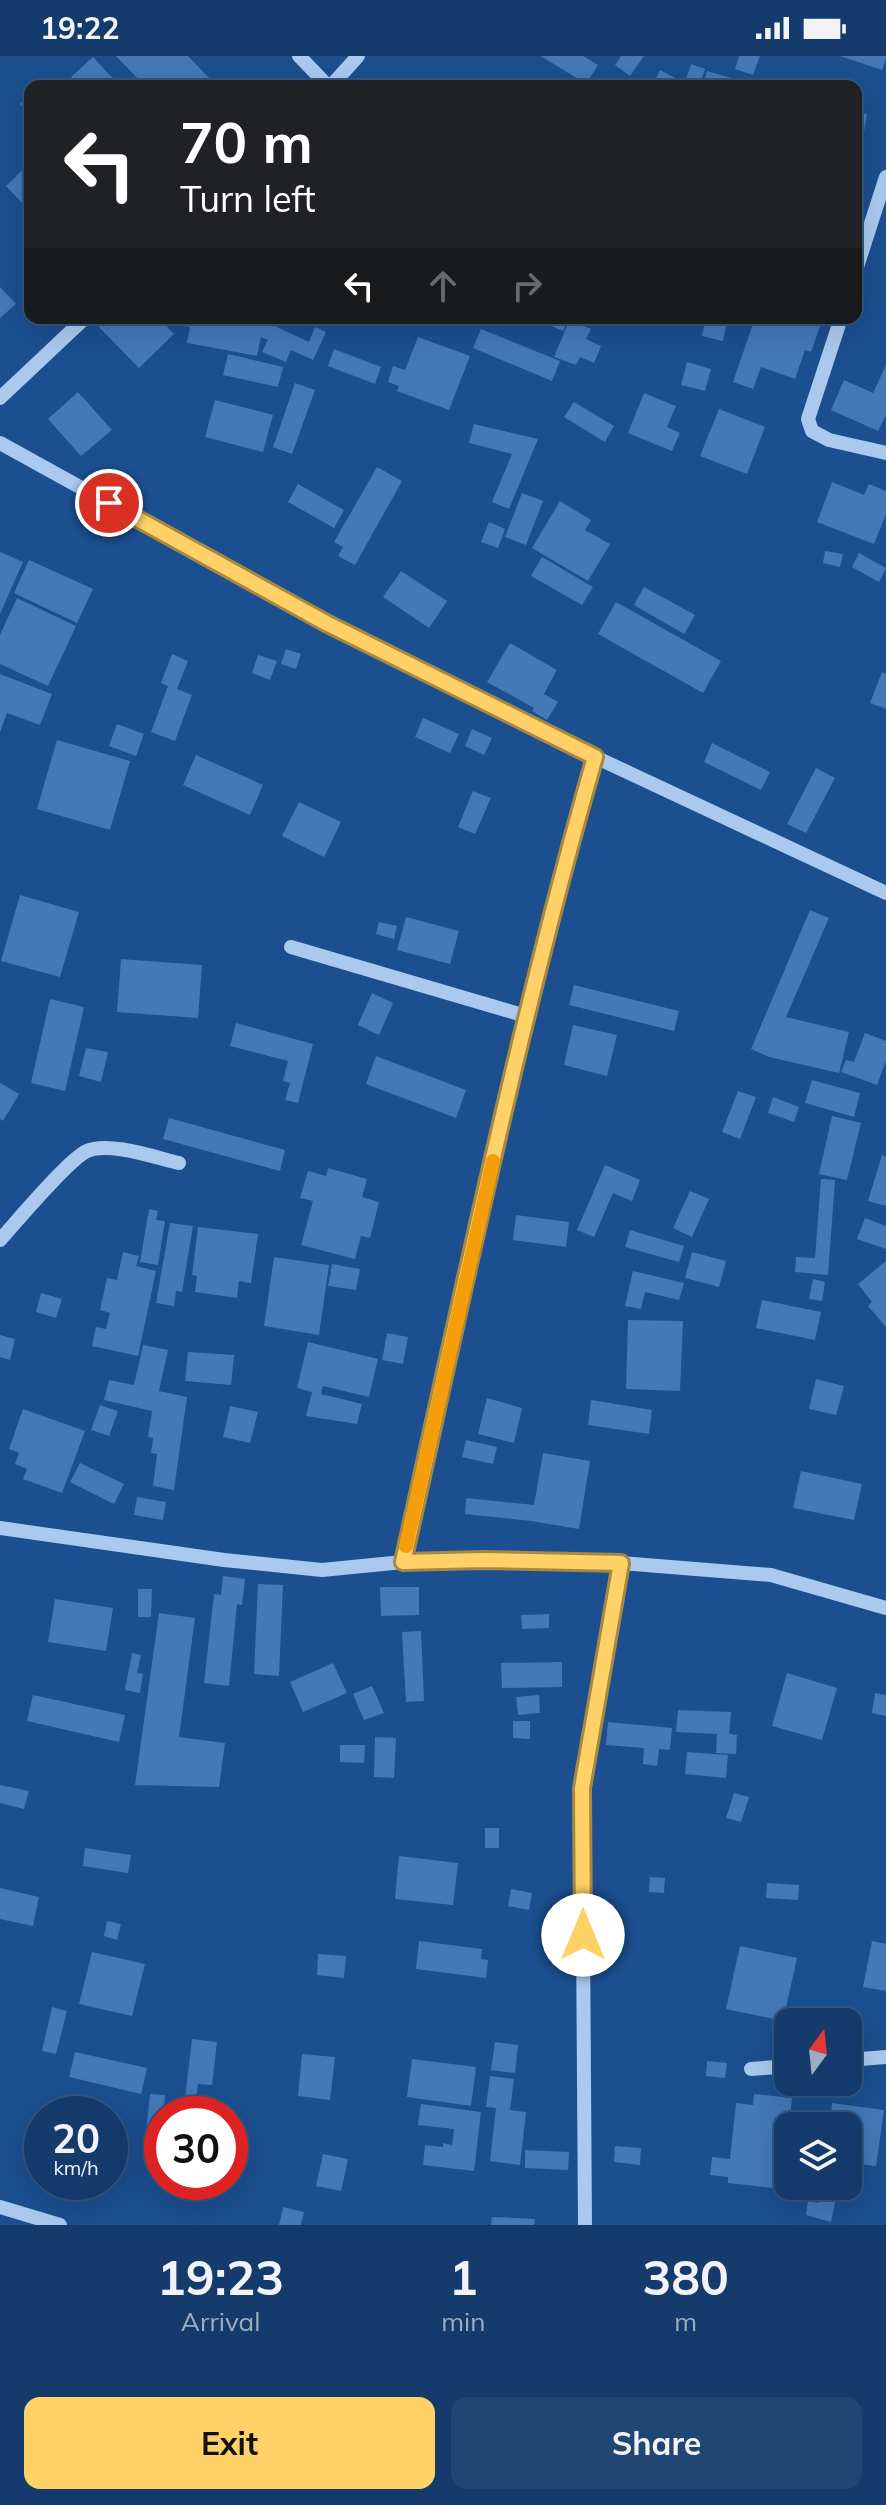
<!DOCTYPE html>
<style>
:root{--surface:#143b6b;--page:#214673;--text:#f1f3f6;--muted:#9dadc1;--line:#33557e;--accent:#ffd166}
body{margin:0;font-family:Mulish,sans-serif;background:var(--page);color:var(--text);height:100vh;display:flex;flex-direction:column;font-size:30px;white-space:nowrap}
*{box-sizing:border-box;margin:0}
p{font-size:26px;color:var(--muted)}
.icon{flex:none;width:44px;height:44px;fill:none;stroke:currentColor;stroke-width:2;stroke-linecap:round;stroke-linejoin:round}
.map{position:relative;height:2169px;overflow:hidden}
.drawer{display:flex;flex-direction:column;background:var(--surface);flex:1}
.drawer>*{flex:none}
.top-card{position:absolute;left:24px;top:24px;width:838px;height:244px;border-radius:16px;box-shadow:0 8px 32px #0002,0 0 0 2px var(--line);background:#202124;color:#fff;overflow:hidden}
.needle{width:52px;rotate:15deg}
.fabs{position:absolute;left:774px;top:1952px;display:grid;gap:16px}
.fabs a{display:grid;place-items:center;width:88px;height:88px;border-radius:16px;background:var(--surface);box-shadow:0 8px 32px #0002,0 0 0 2px var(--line);font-size:40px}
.speed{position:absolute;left:24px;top:2040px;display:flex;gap:16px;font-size:40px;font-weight:700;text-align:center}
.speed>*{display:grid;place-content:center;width:104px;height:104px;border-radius:50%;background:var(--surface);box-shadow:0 8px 32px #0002,0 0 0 2px var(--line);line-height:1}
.speed small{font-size:20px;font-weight:400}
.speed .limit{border:12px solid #d22;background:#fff;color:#111}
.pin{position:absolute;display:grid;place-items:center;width:68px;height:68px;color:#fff;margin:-34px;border:4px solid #fff;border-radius:50%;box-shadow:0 2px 8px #0007}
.me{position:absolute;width:88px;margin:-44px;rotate:0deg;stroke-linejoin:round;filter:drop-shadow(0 0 6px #0008)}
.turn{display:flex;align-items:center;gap:28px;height:168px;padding:0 24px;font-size:36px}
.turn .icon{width:104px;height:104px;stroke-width:2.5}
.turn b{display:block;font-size:56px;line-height:68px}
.lanes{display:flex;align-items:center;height:76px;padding:0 24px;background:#0003;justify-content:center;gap:40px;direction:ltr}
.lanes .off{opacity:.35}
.eta{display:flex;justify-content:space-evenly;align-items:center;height:136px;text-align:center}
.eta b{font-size:48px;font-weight:700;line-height:56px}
.action{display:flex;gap:16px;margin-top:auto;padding:16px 24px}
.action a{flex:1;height:92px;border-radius:16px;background:var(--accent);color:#111;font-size:32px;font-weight:700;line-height:92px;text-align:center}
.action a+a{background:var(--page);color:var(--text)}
.status{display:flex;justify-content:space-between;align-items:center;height:56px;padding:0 40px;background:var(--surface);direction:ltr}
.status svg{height:22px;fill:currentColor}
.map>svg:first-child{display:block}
</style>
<div class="status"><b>19:22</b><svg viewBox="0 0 49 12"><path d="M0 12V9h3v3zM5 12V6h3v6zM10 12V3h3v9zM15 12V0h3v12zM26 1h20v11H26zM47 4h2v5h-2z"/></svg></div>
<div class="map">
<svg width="886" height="2169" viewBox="0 0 886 2169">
<rect width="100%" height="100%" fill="#1b4f8f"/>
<!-- building -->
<g fill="#4478b7">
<polygon points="116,0 188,0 217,30 145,30"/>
<polygon points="541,0 583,0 598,9 586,28"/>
<polygon points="621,0 644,0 630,20 615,9"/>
<polygon points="739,0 760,0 753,19 735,13"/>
<polygon points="840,0 886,0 886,2 882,14"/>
<polygon points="93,1 120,30 80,30 71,21"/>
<polygon points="691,8 705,13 700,27 686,23"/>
<polygon points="660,14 685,27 684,30 652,30"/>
<polygon points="707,15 756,29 756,30 703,30"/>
<polygon points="30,39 30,59 20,48"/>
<polygon points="856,56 867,58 858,111 856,111"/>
<polygon points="30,107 30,155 6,130"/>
<polygon points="0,231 16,248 0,262"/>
<polygon points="108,262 159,262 174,278 139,312 99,271"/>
<polygon points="179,262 264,262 264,265 309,286 315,271 326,276 313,304 291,294 286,306 262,296 268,284 261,281 257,300 187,287 190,271 178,268"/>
<polygon points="532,262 569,262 563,275"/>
<polygon points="755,262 796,262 820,270 811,296 805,294 795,323 761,311 753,333 733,326"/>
<polygon points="569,265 591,273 586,283 601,290 594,307 580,301 576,309 554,301"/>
<polygon points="705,266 726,270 723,285 702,280"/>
<polygon points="481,273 560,305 552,325 473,292"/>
<polygon points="418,281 470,300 449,354 397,335 399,330 388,326 393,310 405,314"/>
<polygon points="334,293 381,311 375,328 328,310"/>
<polygon points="228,298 283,311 278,331 223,319"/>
<polygon points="687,306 711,313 705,335 681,329"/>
<polygon points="886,309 886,359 878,375 831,354 844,324 873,337"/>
<polygon points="295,327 315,334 292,398 273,391"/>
<polygon points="78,336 112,374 81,400 48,363"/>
<polygon points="644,337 676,350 667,371 680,377 672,395 628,377"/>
<polygon points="215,344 273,359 263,396 205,381"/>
<polygon points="574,346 614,370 605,386 564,361"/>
<polygon points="719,353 765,371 747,418 700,400"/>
<polygon points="474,368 538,383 509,453 492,446 512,398 469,387"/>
<polygon points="377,411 402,425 355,509 338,500 343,491 334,486"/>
<polygon points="832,426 864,439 869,428 886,435 886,458 874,488 817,466"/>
<polygon points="298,428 344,454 334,472 288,446"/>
<polygon points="522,437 543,445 526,489 505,481"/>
<polygon points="560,445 591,464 585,474 610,488 588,525 532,492"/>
<polygon points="489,466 505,473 498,492 481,486"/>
<polygon points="825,495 843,498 840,511 823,507"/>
<polygon points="0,496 23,506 0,558"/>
<polygon points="859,497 886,512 879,526 852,511"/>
<polygon points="542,501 593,531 582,549 531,520"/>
<polygon points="29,504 93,533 77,567 14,537"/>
<polygon points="401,515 447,545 429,572 383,541"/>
<polygon points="644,531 695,559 684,578 634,549"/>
<polygon points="17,542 76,570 48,630 0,608 0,579"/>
<polygon points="616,546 721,605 703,637 598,578"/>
<polygon points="510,587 557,614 544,638 558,646 547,664 532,655 534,652 487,626"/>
<polygon points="286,593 301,598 296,613 281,608"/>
<polygon points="172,598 188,605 177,633 192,639 175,685 151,676 168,630 161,627"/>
<polygon points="258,599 277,605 270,624 252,617"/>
<polygon points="882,616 886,618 886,653 870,647"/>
<polygon points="0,618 52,638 40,669 7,657 0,676"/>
<polygon points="423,662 459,678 450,697 415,681"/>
<polygon points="117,668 144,678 136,700 109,690"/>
<polygon points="472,673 492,682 484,699 465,690"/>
<polygon points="57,684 130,705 110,774 37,753"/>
<polygon points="712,687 770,716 761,734 704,706"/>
<polygon points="196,699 263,729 250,759 183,729"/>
<polygon points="816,712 835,722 806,777 787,768"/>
<polygon points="473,735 491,742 475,778 458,771"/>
<polygon points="299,746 341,766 324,801 282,780"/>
<polygon points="20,839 79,856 60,921 1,905"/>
<polygon points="810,854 829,862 786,961 849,976 839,1017 769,1001 751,993"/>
<polygon points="406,861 459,875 450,908 397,894"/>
<polygon points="379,866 397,870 394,883 376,878"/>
<polygon points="121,903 202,909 198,962 117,956"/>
<polygon points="574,929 679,955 674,975 569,949"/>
<polygon points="372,937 393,947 379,979 358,969"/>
<polygon points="50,943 84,951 65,1035 31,1027"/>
<polygon points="236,967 313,988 298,1047 285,1044 290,1027 283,1025 288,1005 230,990"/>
<polygon points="573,969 617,979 607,1020 564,1009"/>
<polygon points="865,977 886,985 886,1005 877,1029 841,1016 846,1004 854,1006"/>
<polygon points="86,992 108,996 101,1026 79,1020"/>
<polygon points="376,1000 466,1034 456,1062 366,1028"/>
<polygon points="812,1024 860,1037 854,1061 805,1047"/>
<polygon points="0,1027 19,1038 3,1065 0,1063"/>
<polygon points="738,1035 756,1041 740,1083 722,1076"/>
<polygon points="773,1041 799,1051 794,1066 768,1057"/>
<polygon points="832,1060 861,1067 847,1124 819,1118"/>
<polygon points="169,1062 285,1094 280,1115 163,1083"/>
<polygon points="882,1099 886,1101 886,1150 868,1145"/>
<polygon points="605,1109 640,1124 632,1145 613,1137 594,1181 577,1174"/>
<polygon points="328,1112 367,1123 362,1141 379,1146 370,1182 361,1180 355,1203 301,1189 313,1145 300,1142 308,1115 326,1120"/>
<polygon points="821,1123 835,1124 828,1219 795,1216 796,1201 815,1202"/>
<polygon points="690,1135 709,1143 692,1181 673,1172"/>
<polygon points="149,1153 158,1155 156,1164 165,1165 158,1209 140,1206"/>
<polygon points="516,1159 569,1166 566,1191 513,1184"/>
<polygon points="865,1162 886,1170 886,1193 857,1183"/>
<polygon points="170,1167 193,1170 182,1236 176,1235 174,1250 156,1247"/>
<polygon points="198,1171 258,1178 251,1227 239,1225 237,1242 195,1236 197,1220 192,1219"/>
<polygon points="630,1174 684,1190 679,1206 625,1191"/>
<polygon points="123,1196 139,1200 136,1210 156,1215 138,1300 92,1290 96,1271 106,1273 110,1257 100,1254 107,1222 117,1224"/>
<polygon points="692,1196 726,1205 719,1231 685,1222"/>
<polygon points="274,1201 329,1209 319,1279 264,1270"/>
<polygon points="886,1205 886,1271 868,1250 872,1246 858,1228"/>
<polygon points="332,1208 360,1213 356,1234 328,1230"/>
<polygon points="633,1215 684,1227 679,1244 645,1236 641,1253 625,1250"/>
<polygon points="813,1223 825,1226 822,1245 809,1243"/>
<polygon points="41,1237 62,1243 56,1262 36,1256"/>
<polygon points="762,1244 821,1256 815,1284 756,1272"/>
<polygon points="628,1264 683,1265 680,1335 626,1333"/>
<polygon points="387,1277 408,1281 403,1308 382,1304"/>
<polygon points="0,1279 15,1283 10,1304 0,1301"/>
<polygon points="308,1286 378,1303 369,1341 323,1330 321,1338 362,1348 357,1368 306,1360 312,1336 297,1332"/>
<polygon points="143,1289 168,1294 159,1335 187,1341 174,1434 153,1430 157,1398 151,1397 153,1382 148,1381 152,1355 104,1344 109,1324 134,1329"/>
<polygon points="188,1296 234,1299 231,1329 185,1325"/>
<polygon points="816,1323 844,1330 836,1359 809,1353"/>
<polygon points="487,1342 522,1352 514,1387 478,1378"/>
<polygon points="591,1344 652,1354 649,1378 588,1369"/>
<polygon points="100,1349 118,1355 109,1380 91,1374"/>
<polygon points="230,1350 258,1356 250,1387 223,1381"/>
<polygon points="23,1353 85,1375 62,1437 23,1423 27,1413 15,1408 19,1397 9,1393"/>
<polygon points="466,1384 497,1391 493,1408 462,1401"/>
<polygon points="543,1397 590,1405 579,1473 531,1465 465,1458 466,1442 534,1449"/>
<polygon points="80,1407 124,1428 114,1448 70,1426"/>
<polygon points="801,1415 862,1428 854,1464 793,1452"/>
<polygon points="137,1441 166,1446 163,1464 134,1459"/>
<polygon points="223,1520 245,1523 242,1549 237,1548 229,1630 204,1627 214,1538 221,1539"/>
<polygon points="258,1528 283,1529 279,1620 254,1618"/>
<polygon points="380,1531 419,1531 419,1559 381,1560"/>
<polygon points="138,1533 152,1533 151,1561 138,1561"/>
<polygon points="55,1543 113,1552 106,1595 48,1586"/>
<polygon points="159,1557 195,1562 179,1681 225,1687 219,1731 135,1729"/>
<polygon points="549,1558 549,1572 522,1573 521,1559"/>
<polygon points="421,1575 424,1645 406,1646 402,1576"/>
<polygon points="132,1597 141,1599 137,1617 143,1618 140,1637 125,1634"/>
<polygon points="562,1606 562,1631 502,1632 501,1607"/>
<polygon points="333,1607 347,1637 303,1656 290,1626"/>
<polygon points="787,1617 837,1632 822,1684 772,1670"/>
<polygon points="372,1630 384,1657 364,1664 353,1638"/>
<polygon points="875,1637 886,1639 886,1660 872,1657"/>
<polygon points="33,1639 125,1659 119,1686 27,1665"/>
<polygon points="539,1639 540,1657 518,1659 516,1641"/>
<polygon points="678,1654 731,1656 729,1678 737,1679 736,1698 716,1697 717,1678 676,1676"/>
<polygon points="513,1665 530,1665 530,1683 513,1682"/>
<polygon points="608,1666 672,1672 670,1694 659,1693 657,1710 643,1708 644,1692 606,1689"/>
<polygon points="375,1681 396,1682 394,1722 374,1721"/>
<polygon points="340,1689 365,1689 364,1707 340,1706"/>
<polygon points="687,1696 728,1699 726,1722 685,1718"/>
<polygon points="0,1729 29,1735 24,1753 0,1747"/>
<polygon points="734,1737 749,1741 741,1766 726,1762"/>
<rect x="485" y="1772" width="14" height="20"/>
<polygon points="85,1792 131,1799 128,1817 83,1810"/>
<polygon points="399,1800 458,1807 453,1849 395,1843"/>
<polygon points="650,1821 665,1822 664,1837 649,1836"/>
<polygon points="767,1827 799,1829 798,1844 766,1842"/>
<polygon points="0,1832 39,1841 33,1870 0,1863"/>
<polygon points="511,1833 532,1837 529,1854 508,1850"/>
<polygon points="107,1865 121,1868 117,1884 104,1880"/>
<polygon points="419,1885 482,1893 481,1903 488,1904 486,1922 416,1913"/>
<polygon points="872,1885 886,1888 886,1935 863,1931"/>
<polygon points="740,1890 797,1902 783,1965 726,1953"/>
<polygon points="92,1896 145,1908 132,1960 79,1948"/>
<polygon points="318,1898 346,1900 344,1922 317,1919"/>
<polygon points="52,1951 67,1955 56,1998 42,1995"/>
<polygon points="192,1983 217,1986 212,2029 198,2028 196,2044 185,2042"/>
<polygon points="495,1986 518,1989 515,2017 491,2014"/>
<polygon points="75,1996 147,2012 141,2038 69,2021"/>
<polygon points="302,1998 335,2001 330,2044 298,2040"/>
<polygon points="412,2003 476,2011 471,2050 407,2041"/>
<polygon points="707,2005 727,2007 725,2022 706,2020"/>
<polygon points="490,2020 514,2023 510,2054 526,2056 520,2109 490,2105 496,2052 486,2051"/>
<polygon points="150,2038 165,2039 162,2077 146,2076"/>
<polygon points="754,2038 792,2042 782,2133 728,2127 728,2121 710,2119 712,2101 730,2103 736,2047 753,2049"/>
<polygon points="832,2047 884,2054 876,2110 848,2107 848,2070 823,2070 824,2058 831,2059"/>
<polygon points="421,2048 481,2056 474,2115 423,2109 425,2089 443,2091 443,2087 452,2089 454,2073 418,2069"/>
<polygon points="615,2090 641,2092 640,2109 614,2106"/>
<polygon points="525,2094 569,2096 568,2114 525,2112"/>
<polygon points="323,2098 348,2103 341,2135 316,2130"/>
<polygon points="819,2139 836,2142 831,2166 806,2159 808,2145 818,2147"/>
<polygon points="283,2151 304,2156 301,2169 279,2169"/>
<polygon points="492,2161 535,2163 534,2169 491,2169"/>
</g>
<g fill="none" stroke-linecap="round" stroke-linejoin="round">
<!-- minor -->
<g stroke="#a9c9ee" stroke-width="14">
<polyline points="299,0 328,30"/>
<polyline points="331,30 358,0"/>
<polyline points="856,214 886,121"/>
<polyline points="841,262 808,363 812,375 829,384 886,397"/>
<polyline points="0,342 85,262"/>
<polyline points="0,387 326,567 595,701 886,837"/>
<polyline points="291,891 526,960"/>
<path d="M 0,1184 C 17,1165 69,1103 87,1095 C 109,1085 157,1102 179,1107"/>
<polyline points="0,1472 224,1504 322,1514 403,1506 483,1504 621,1507 771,1519 886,1552"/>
<polyline points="403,1506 526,960 552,851 595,701"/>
<polyline points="848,2004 886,2001"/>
<polyline points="751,2013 788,2010"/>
<polyline points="0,2151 60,2169"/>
<polyline points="585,2169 582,1732 621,1507"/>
</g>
</g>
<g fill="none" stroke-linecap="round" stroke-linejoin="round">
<!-- route casing -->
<g stroke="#a68842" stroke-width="20">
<path id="route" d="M 109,447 L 326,567 L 595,701 C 519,966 463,1237 403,1506 L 483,1504 L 621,1507 L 582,1732 L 583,1879"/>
</g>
<!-- route -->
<use href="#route" stroke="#ffd166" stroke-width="14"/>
<!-- slow -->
<polyline stroke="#f59e0b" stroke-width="14" points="406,1490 493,1105"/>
</g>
</svg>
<div class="fabs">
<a><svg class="needle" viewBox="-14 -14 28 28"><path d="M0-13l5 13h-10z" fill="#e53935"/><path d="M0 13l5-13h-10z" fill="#9dadc1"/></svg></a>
<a><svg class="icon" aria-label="layers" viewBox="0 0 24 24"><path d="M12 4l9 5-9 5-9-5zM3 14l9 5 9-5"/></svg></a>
</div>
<div class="speed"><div>20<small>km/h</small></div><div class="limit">30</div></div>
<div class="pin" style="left:109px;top:447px;background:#d93025"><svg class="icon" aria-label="arrive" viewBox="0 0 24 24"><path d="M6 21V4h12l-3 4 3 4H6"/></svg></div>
<svg class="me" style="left:583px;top:1879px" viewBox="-20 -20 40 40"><circle r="19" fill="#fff"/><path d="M0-13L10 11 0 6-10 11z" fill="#ffd166"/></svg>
<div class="top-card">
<div class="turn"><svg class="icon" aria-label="left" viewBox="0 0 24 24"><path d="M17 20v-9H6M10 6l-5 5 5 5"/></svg><div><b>70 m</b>Turn left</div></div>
<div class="lanes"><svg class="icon" aria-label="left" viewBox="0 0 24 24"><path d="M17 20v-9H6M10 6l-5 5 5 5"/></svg><svg class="icon off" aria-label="ahead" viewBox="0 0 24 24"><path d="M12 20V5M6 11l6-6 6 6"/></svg><svg class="icon off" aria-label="right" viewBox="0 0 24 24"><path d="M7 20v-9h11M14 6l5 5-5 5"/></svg></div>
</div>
</div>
<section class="drawer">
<div class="eta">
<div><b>19:23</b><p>Arrival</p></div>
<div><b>1</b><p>min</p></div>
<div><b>380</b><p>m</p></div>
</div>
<div class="action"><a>Exit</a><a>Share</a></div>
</section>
